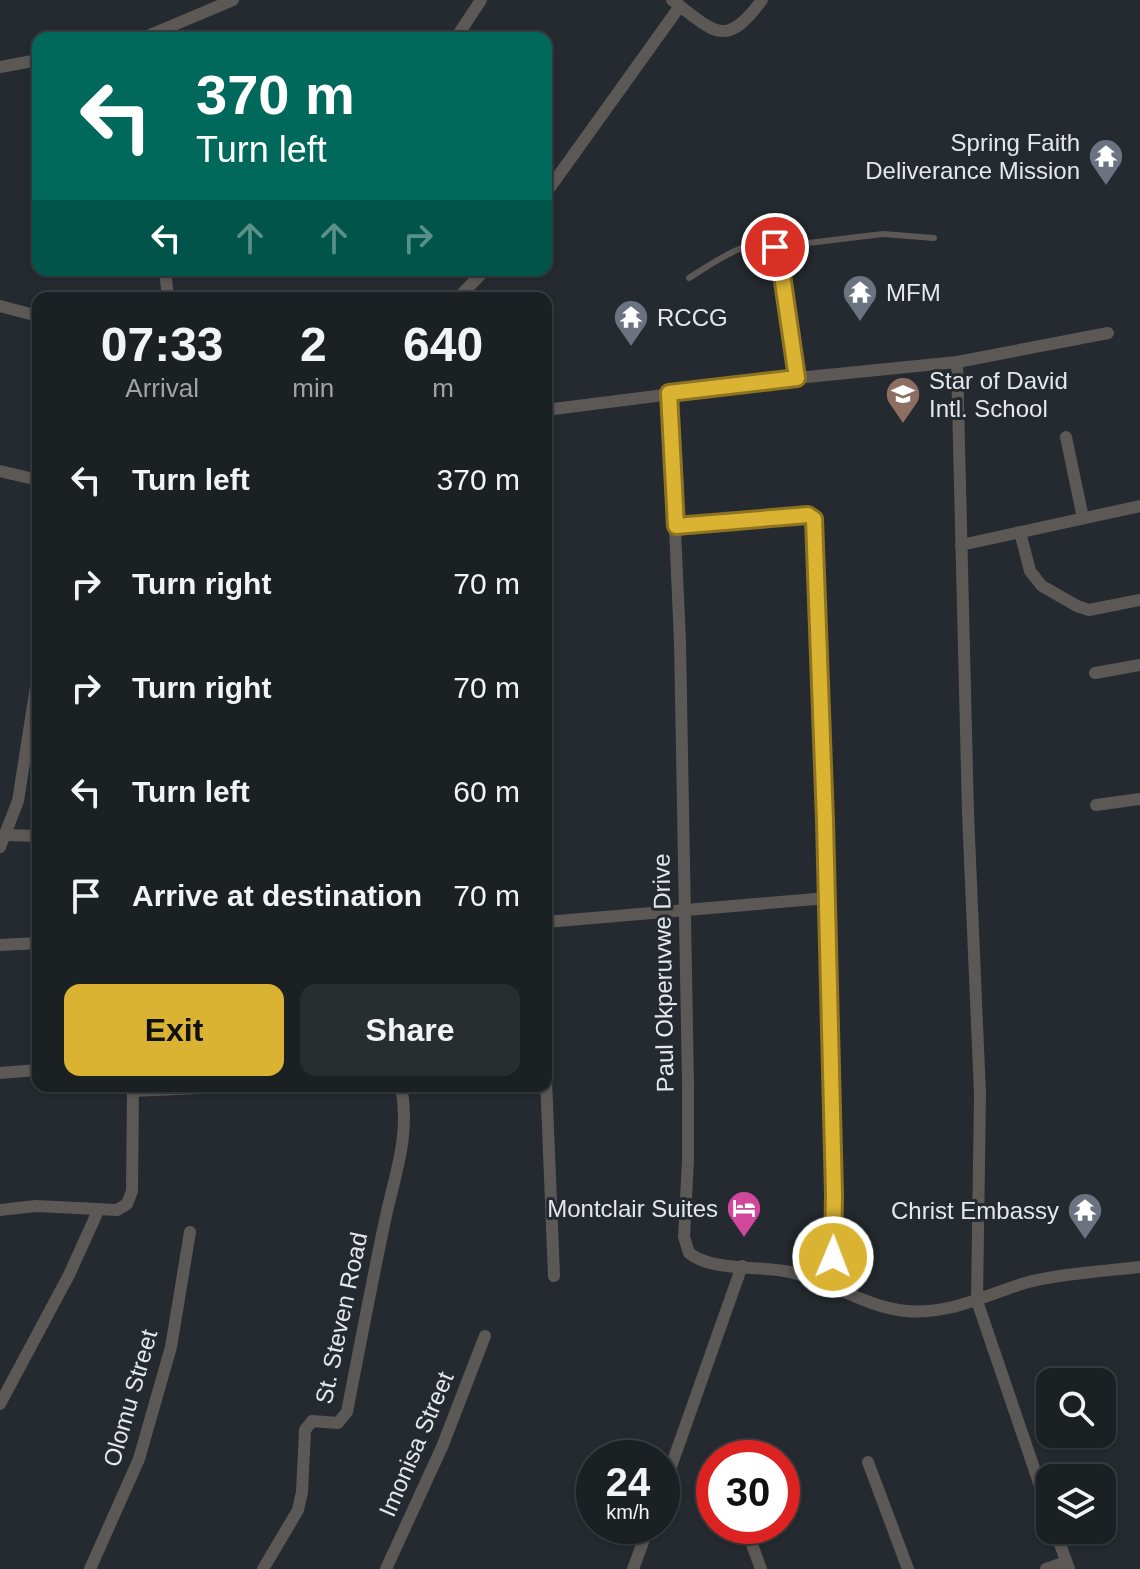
<!DOCTYPE html>
<style>
:root{--surface:#1b2023;--page:#282d30;--text:#f1f3f6;--muted:#a0a3a6;--line:#393e41;--accent:#dab333}
body{margin:0;font-family:Arial,sans-serif;background:var(--page);color:var(--text);height:100vh;display:flex;flex-direction:column;font-size:30px;white-space:nowrap}
*{box-sizing:border-box;margin:0}
p{font-size:26px;color:var(--muted)}
.icon{flex:none;width:44px;height:44px;fill:none;stroke:currentColor;stroke-width:2;stroke-linecap:round;stroke-linejoin:round}
.map{position:relative;flex:1;overflow:hidden}
.sheet{position:absolute;left:32px;top:292px;width:520px;height:800px;display:flex;flex-direction:column;background:var(--surface);border-radius:16px;box-shadow:0 2px 6px #0004,0 0 0 2px var(--line)}
.sheet>*{flex:none}
.banner{position:absolute;left:32px;top:32px;width:520px;height:244px;border-radius:16px;box-shadow:0 2px 6px #0004,0 0 0 2px var(--line);background:#00695c;color:#fff;overflow:hidden}
.fabs{position:absolute;left:1036px;top:1368px;display:grid;gap:16px}
.fabs a{display:grid;place-items:center;width:80px;height:80px;border-radius:16px;background:var(--surface);box-shadow:0 2px 6px #0004,0 0 0 2px var(--line);font-size:40px}
.speed{position:absolute;left:576px;top:1440px;display:flex;gap:16px;font-size:40px;font-weight:700;text-align:center}
.speed>*{display:grid;place-content:center;width:104px;height:104px;border-radius:50%;background:var(--surface);box-shadow:0 2px 6px #0004,0 0 0 2px var(--line);line-height:1}
.speed small{font-size:20px;font-weight:400}
.speed .limit{border:12px solid #d22;background:#fff;color:#111}
.pin{position:absolute;display:grid;place-items:center;width:68px;height:68px;color:#fff;margin:-34px;border:4px solid #fff;border-radius:50%;box-shadow:0 2px 8px #0007}
.me{position:absolute;width:88px;margin:-44px;rotate:1deg;stroke-linejoin:round;filter:drop-shadow(0 0 6px #0008)}
.turn{display:flex;align-items:center;gap:28px;height:168px;padding:0 32px;font-size:36px}
.turn .icon{width:104px;height:104px;stroke-width:2.5}
.turn b{display:block;font-size:56px;line-height:68px}
.lanes{display:flex;align-items:center;height:76px;padding:0 32px;background:#0003;justify-content:center;gap:40px;direction:ltr}
.lanes .off{opacity:.35}
.eta{display:flex;justify-content:space-evenly;align-items:center;height:136px;text-align:center}
.eta b{font-size:48px;font-weight:700;line-height:56px}
.primary-button{display:flex;gap:16px;margin-top:auto;padding:16px 32px}
.primary-button a{flex:1;height:92px;border-radius:16px;background:var(--accent);color:#111;font-size:32px;font-weight:700;line-height:92px;text-align:center}
.primary-button a+a{background:var(--page);color:var(--text)}
ul{padding:0;list-style:none}
li{display:flex;align-items:center;gap:24px;height:104px;padding:0 32px}
li div{flex:1}
li b{display:block;font-size:30px}
li em{font-style:normal}
.map>svg:first-child{display:block}
</style>
<div class="map">
<svg width="1140" height="1569" viewBox="0 0 1140 1569">
<rect width="100%" height="100%" fill="#242a2f"/>
<g fill="none" stroke-linecap="round" stroke-linejoin="round">
<!-- lane -->
<g stroke="#5b5856" stroke-width="6">
<polyline points="775,247 883,234 934,238"/>
<path d="M 689,278 C 709,266 763,225 779,254 L 797,378"/>
</g>
<!-- street -->
<g stroke="#5b5856" stroke-width="12">
<path d="M 672,0 C 715,32 725,50 762,0"/>
<polyline points="143,38 233,0"/>
<polyline points="456,38 481,0"/>
<polyline points="0,67 38,60"/>
<polyline points="546,193 680,6"/>
<polyline points="165,270 168,298"/>
<polyline points="458,298 485,270"/>
<polyline points="0,306 38,316"/>
<polyline points="957,362 1108,333"/>
<path d="M 669,393 L 680,642 L 688,1084 L 688,1160 L 684,1237 L 689,1253 C 711,1271 757,1266 784,1271 C 824,1277 863,1307 906,1311 C 949,1315 985,1295 1025,1283 C 1056,1274 1106,1271 1140,1267"/>
<polyline points="546,410 797,378 957,362 968,813 980,1094 977,1301 1050,1515"/>
<polyline points="1066,437 1083,518"/>
<polyline points="0,471 38,480"/>
<polyline points="676,526 808,515 814,519 825,821 834,1194 832,1288"/>
<polyline points="1020,532 1030,571 1042,586 1077,606 1089,610 1140,600"/>
<polyline points="961,545 1140,506"/>
<polyline points="1095,673 1140,665"/>
<polyline points="1096,805 1140,799"/>
<polyline points="6,835 38,836"/>
<polyline points="0,847 18,801 38,674"/>
<polyline points="546,922 827,898"/>
<polyline points="0,945 38,943"/>
<polyline points="0,1073 38,1070"/>
<polyline points="546,1079 554,1276"/>
<polyline points="132,1091 248,1086"/>
<polyline points="0,1210 36,1206 117,1210 127,1204 132,1191 133,1086"/>
<polyline points="0,1404 69,1275 98,1211"/>
<polyline points="868,1462 908,1569"/>
<polyline points="662,1492 742,1266"/>
<polyline points="1055,1530 1069,1569"/>
<polyline points="747,1531 761,1569"/>
<polyline points="90,1569 139,1459 171,1347 190,1232"/>
<path d="M 263,1569 L 298,1510 L 302,1492 L 305,1430 L 312,1421 L 338,1423 L 347,1412 C 359,1350 371,1287 384,1225 C 394,1176 411,1137 401,1086"/>
<polyline points="386,1569 442,1447 485,1336"/>
<polyline points="633,1569 649,1526"/>
<polyline points="1046,1569 1066,1562"/>
</g>
</g>
<g fill="none" stroke-linecap="round" stroke-linejoin="round">
<!-- route casing -->
<g stroke="#8e7421" stroke-width="20">
<polyline id="route" points="775,247 779,254 797,378 669,393 676,526 808,515 814,519 825,821 834,1194 833,1257"/>
</g>
<!-- route -->
<use href="#route" stroke="#dab333" stroke-width="14"/>
</g>
<!-- icons -->
<defs>
<g id="temple-pin" transform="scale(1.8)"><path d="M0 17L-7.5 6A9.5 9.5 0 1 1 7.5 6Z" fill="#6b7280" stroke="#242a2f"/><path d="M0-6L5-2H3V0L6.5 2.5H4V6H1.5V3h-3V6H-4V2.5H-6.5L-3 0V-2H-5Z" fill="#fff"/></g>
<g id="school-pin" transform="scale(1.8)"><path d="M0 17L-7.5 6A9.5 9.5 0 1 1 7.5 6Z" fill="#8d6e63" stroke="#242a2f"/><path d="M0-5L7-2L0 1L-7-2ZM-4 1L0 2.5L4 1V4Q0 6-4 4Z" fill="#fff"/></g>
<g id="hotel-pin" transform="scale(1.8)"><path d="M0 17L-7.5 6A9.5 9.5 0 1 1 7.5 6Z" fill="#d1479c" stroke="#242a2f"/><path d="M-6-4.5h1.5V1H6V5H4.5V3h-9V5H-6ZM-4 0a1.8 1.8 0 1 1 3.6 0ZM.5 0V-2.5h3Q6-2.5 6 0Z" fill="#fff"/></g>
</defs>
<g fill-rule="evenodd">
<use href="#temple-pin" x="1106" y="156"/>
<use href="#temple-pin" x="860" y="292"/>
<use href="#temple-pin" x="631" y="317"/>
<use href="#school-pin" x="903" y="394"/>
<use href="#hotel-pin" x="744" y="1208"/>
<use href="#temple-pin" x="1085" y="1210"/>
</g>
<g text-anchor="middle" dominant-baseline="central" stroke-width="6" stroke-linejoin="round" paint-order="stroke">
<!-- poi labels -->
<g font-size="24" fill="#e4e8ec" stroke="#242a2f" text-anchor="end">
<text x="1080" y="142">Spring Faith<tspan x="1080" dy="28">Deliverance Mission</tspan></text>
<text x="886" y="292" text-anchor="start">MFM</text>
<text x="657" y="317" text-anchor="start">RCCG</text>
<text x="929" y="380" text-anchor="start">Star of David<tspan x="929" dy="28">Intl. School</tspan></text>
<text x="718" y="1208">Montclair Suites</text>
<text x="1059" y="1210">Christ Embassy</text>
</g>
<!-- street labels -->
<g font-size="24" fill="#e4e8ec" stroke="#242a2f">
<text transform="translate(663 973) rotate(-91)">Paul Okperuvwe Drive</text>
<text transform="translate(341 1318) rotate(-78)">St. Steven Road</text>
<text transform="translate(130 1398) rotate(-74)">Olomu Street</text>
<text transform="translate(416 1444) rotate(-67)">Imonisa Street</text>
</g>
</g>
</svg>
<div class="fabs">
<a><svg class="icon" aria-label="search" viewBox="0 0 24 24"><circle cx="10" cy="10" r="6"/><path d="M15 15l6 6"/></svg></a>
<a><svg class="icon" aria-label="layers" viewBox="0 0 24 24"><path d="M12 4l9 5-9 5-9-5zM3 14l9 5 9-5"/></svg></a>
</div>
<div class="speed"><div>24<small>km/h</small></div><div class="limit">30</div></div>
<div class="pin" style="left:775px;top:247px;background:#d93025"><svg class="icon" aria-label="arrive" viewBox="0 0 24 24"><path d="M6 21V4h12l-3 4 3 4H6"/></svg></div>
<svg class="me" style="left:833px;top:1257px" viewBox="-20 -20 40 40"><circle r="17" fill="#dab333" stroke="#fff" stroke-width="3"/><path d="M0-11L8 9 0 5-8 9z" fill="#fff"/></svg>
<div class="banner">
<div class="turn"><svg class="icon" aria-label="left" viewBox="0 0 24 24"><path d="M17 20v-9H6M10 6l-5 5 5 5"/></svg><div><b>370 m</b>Turn left</div></div>
<div class="lanes"><svg class="icon" aria-label="left" viewBox="0 0 24 24"><path d="M17 20v-9H6M10 6l-5 5 5 5"/></svg><svg class="icon off" aria-label="ahead" viewBox="0 0 24 24"><path d="M12 20V5M6 11l6-6 6 6"/></svg><svg class="icon off" aria-label="ahead" viewBox="0 0 24 24"><path d="M12 20V5M6 11l6-6 6 6"/></svg><svg class="icon off" aria-label="right" viewBox="0 0 24 24"><path d="M7 20v-9h11M14 6l5 5-5 5"/></svg></div>
</div>
<section class="sheet">
<div class="eta">
<div><b>07:33</b><p>Arrival</p></div>
<div><b>2</b><p>min</p></div>
<div><b>640</b><p>m</p></div>
</div>
<ul>
<li><svg class="icon" aria-label="left" viewBox="0 0 24 24"><path d="M17 20v-9H6M10 6l-5 5 5 5"/></svg><div><b>Turn left</b></div><em>370 m</em></li>
<li><svg class="icon" aria-label="right" viewBox="0 0 24 24"><path d="M7 20v-9h11M14 6l5 5-5 5"/></svg><div><b>Turn right</b></div><em>70 m</em></li>
<li><svg class="icon" aria-label="right" viewBox="0 0 24 24"><path d="M7 20v-9h11M14 6l5 5-5 5"/></svg><div><b>Turn right</b></div><em>70 m</em></li>
<li><svg class="icon" aria-label="left" viewBox="0 0 24 24"><path d="M17 20v-9H6M10 6l-5 5 5 5"/></svg><div><b>Turn left</b></div><em>60 m</em></li>
<li><svg class="icon" aria-label="arrive" viewBox="0 0 24 24"><path d="M6 21V4h12l-3 4 3 4H6"/></svg><div><b>Arrive at destination</b></div><em>70 m</em></li>
</ul>
<div class="primary-button"><a>Exit</a><a>Share</a></div>
</section>
</div>
